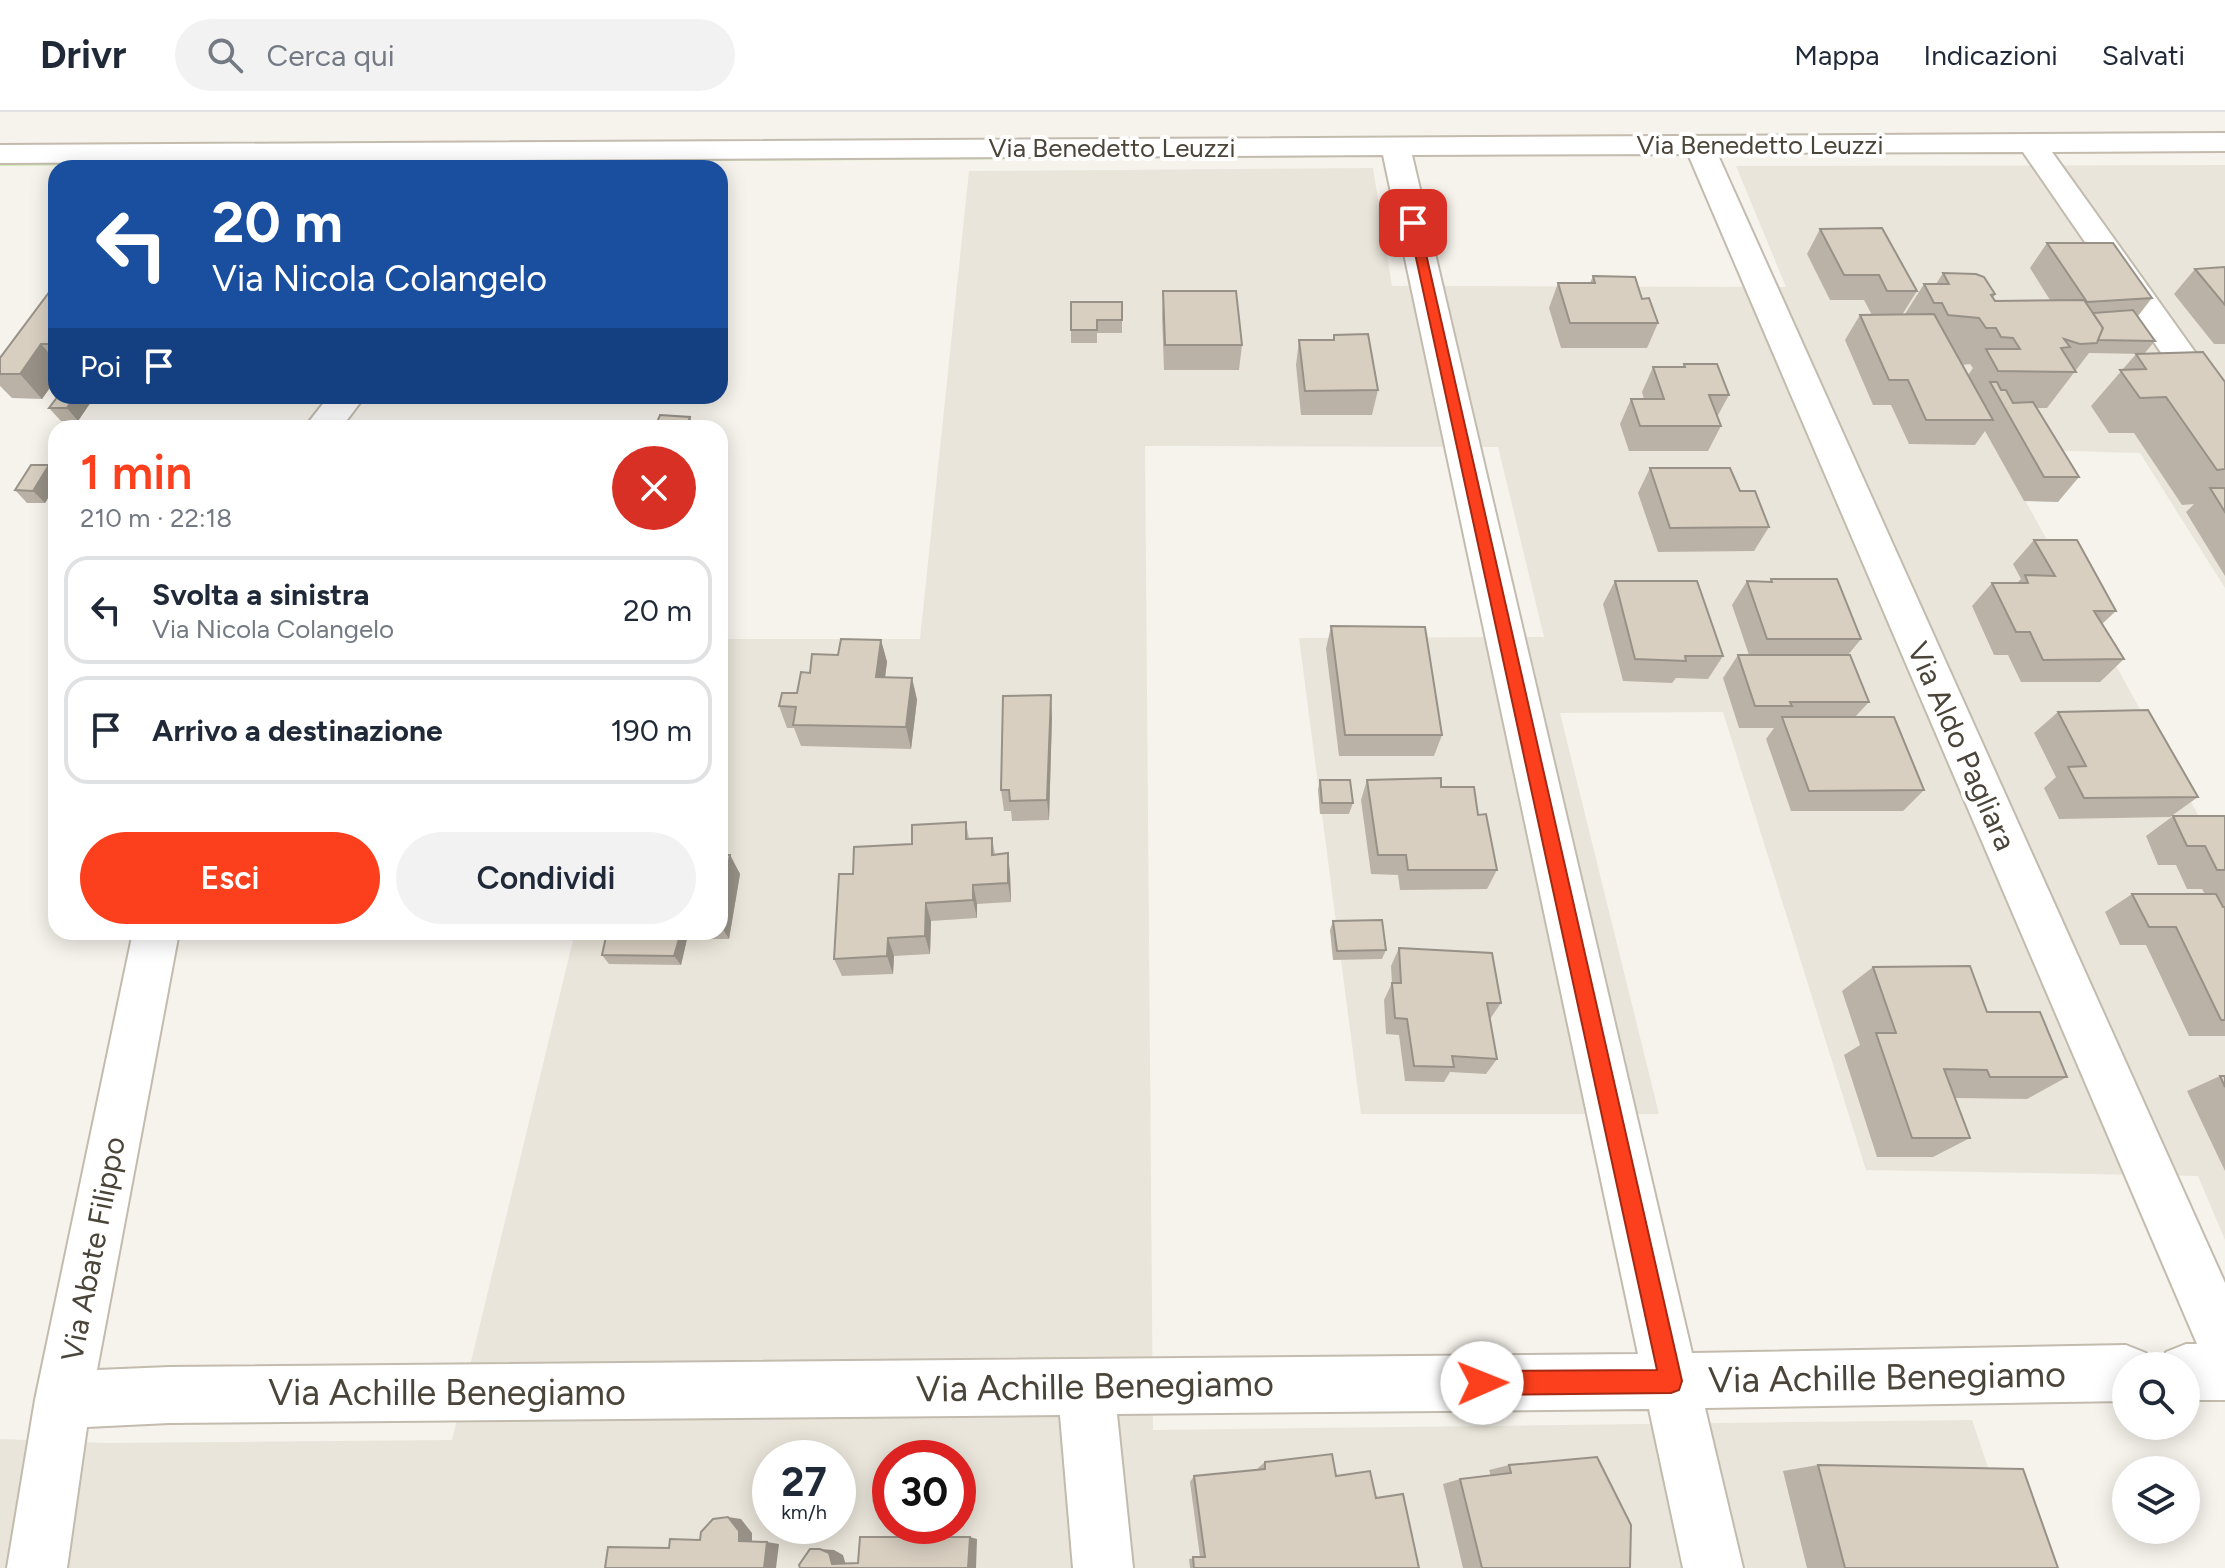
<!DOCTYPE html>
<html lang="it">
<meta charset="utf-8">
<style>
:root{--surface:#fff;--page:#f2f2f3;--text:#1f2937;--muted:#747a83;--line:#e0e1e3;--accent:#fc3f1d}
body{margin:0;font-family:Figtree,sans-serif;background:var(--page);color:var(--text);height:100vh;display:flex;flex-direction:column;font-size:30px;white-space:nowrap}
*{box-sizing:border-box;margin:0}
p{font-size:26px;color:var(--muted)}
.icon{flex:none;width:44px;height:44px;fill:none;stroke:currentColor;stroke-width:2;stroke-linecap:round;stroke-linejoin:round}
.map{position:relative;flex:1;overflow:hidden}
.panel{position:absolute;left:48px;top:308px;width:680px;height:520px;display:flex;flex-direction:column;background:var(--surface);border-radius:24px;box-shadow:0 4px 20px #0003}
.panel>*{flex:none}
.banner{position:absolute;left:48px;top:48px;width:680px;height:244px;border-radius:24px;box-shadow:0 4px 20px #0003;background:#1a4fa0;color:#fff;overflow:hidden}
.fabs{position:absolute;left:2112px;top:1240px;display:grid;gap:16px}
.fabs a{display:grid;place-items:center;width:88px;height:88px;border-radius:50%;background:var(--surface);box-shadow:0 4px 20px #0003;font-size:40px}
.speed{position:absolute;left:752px;top:1328px;display:flex;gap:16px;font-size:40px;font-weight:700;text-align:center}
.speed>*{display:grid;place-content:center;width:104px;height:104px;border-radius:50%;background:var(--surface);box-shadow:0 4px 20px #0003;line-height:1}
.speed small{font-size:20px;font-weight:400}
.speed .limit{border:12px solid #d22;background:#fff;color:#111}
.pin{position:absolute;display:grid;place-items:center;width:68px;height:68px;color:#fff;margin:-34px;border-radius:16px;box-shadow:0 4px 12px #0006}
.me{position:absolute;width:88px;margin:-44px;rotate:89deg;stroke-linejoin:round;filter:drop-shadow(0 0 6px #0008)}
.turn{display:flex;align-items:center;gap:28px;height:168px;padding:0 32px;font-size:36px}
.turn .icon{width:104px;height:104px;stroke-width:2.5}
.turn b{display:block;font-size:56px;line-height:68px}
.then{display:flex;align-items:center;height:76px;padding:0 32px;background:#0003;gap:16px;font-size:30px}
.round{display:grid;place-items:center;flex:none;width:84px;height:84px;border-radius:42px;background:var(--page)}
.summary{display:flex;align-items:center;justify-content:space-between;height:136px;padding:0 32px}
h1{font-size:48px;font-weight:600;line-height:60px;color:var(--accent)}
.action{display:flex;gap:16px;margin-top:auto;padding:16px 32px}
.action a{flex:1;height:92px;border-radius:48px;background:var(--accent);color:#fff;font-size:32px;font-weight:600;line-height:92px;text-align:center}
.action a+a{background:var(--page);color:var(--text)}
ul{padding:0;list-style:none}
li{display:flex;align-items:center;gap:24px;height:108px;margin:0 16px 12px;padding:0 16px;border:4px solid var(--line);border-radius:24px}
li div{flex:1}
li b{display:block;font-size:30px}
li em{font-style:normal}
header{display:flex;align-items:center;gap:48px;box-sizing:border-box;height:112px;padding:0 40px;background:var(--surface);border-bottom:2px solid var(--line)}
header strong{font-size:38px}
nav{display:flex;gap:44px;margin-inline-start:auto;font-size:28px}
.search{width:560px;height:72px;background:var(--page);display:flex;align-items:center;gap:20px;box-sizing:border-box;padding:0 28px;border-radius:44px;color:var(--muted);font-size:30px}
.map>svg:first-child{display:block}
</style>
<header>
<strong>Drivr</strong>
<div class="search"><svg class="icon" aria-label="search" viewBox="0 0 24 24"><circle cx="10" cy="10" r="6"/><path d="M15 15l6 6"/></svg>Cerca qui</div>
<nav><a>Mappa</a><a>Indicazioni</a><a>Salvati</a></nav>
</header>
<div class="map">
<svg width="2225" height="1456" viewBox="0 0 2225 1456">
<rect width="100%" height="100%" fill="#f6f3ec"/>
<!-- residential -->
<path fill="#eae5da" fill-rule="evenodd" d="M 2225,53 L 2225,476 L 2140,341 L 1997,337 L 2225,752 L 2225,1128 L 2198,1064 L 1866,1058 L 1723,600 L 1560,601 L 1659,1002 L 1361,1002 L 1299,526 L 1544,525 L 1498,335 L 1145,334 L 1153,1318 L 1972,1308 L 2022,1456 L 0,1456 L 0,1327 L 106,1331 L 452,1328 L 575,820 L 720,820 L 720,527 L 920,527 L 969,59 L 1373,56 L 1392,174 L 1786,175 L 1736,54 ZM 770,1346 L 838,1346 L 838,1414 L 770,1414 ZM 890,1346 L 958,1346 L 958,1414 L 890,1414 Z"/>
<!-- green -->
<polygon fill="#d2eab5" points="2225,39 0,54 0,51"/>
<g fill="none" stroke-linecap="round" stroke-linejoin="round">
<!-- minor casing -->
<g stroke="#c2bbae" stroke-width="4">
<g id="minor">
<polygon points="2225,21 2225,39 2052,40 2225,282 2225,320 2213,316 2023,40 1717,41 2225,1171 2225,1288 2186,1288 2186,1254 2161,1254 2166,1240 2186,1232 2197,1232 1688,42 1412,43 1692,1241 2126,1233 2146,1241 2151,1254 2126,1254 2126,1289 1705,1296 1743,1456 1683,1456 1649,1297 1117,1302 1133,1456 1073,1456 1060,1303 169,1311 87,1315 67,1456 7,1456 35,1288 133,820 179,820 97,1258 169,1255 1638,1242 1383,43 0,51 0,33"/>
<polygon points="329,284 365,284 341,316 304,316"/>
</g>
</g>
<!-- minor -->
<use href="#minor" fill="#fff" fill-rule="evenodd"/>
</g>
<!-- wall -->
<g fill="#bab2a6" fill-rule="evenodd">
<path d="M 1820,117 L 1917,179 L 1902,203 L 1905,202 L 1924,172 L 1936,172 L 1943,161 L 1995,182 L 1993,186 L 1993,187 L 2000,189 L 2050,188 L 2030,156 L 2047,131 L 2152,186 L 2138,204 L 2155,229 L 2144,242 L 2089,241 L 2047,296 L 2036,296 L 2079,365 L 2058,390 L 2024,389 L 1985,319 L 1975,333 L 1909,332 L 1891,293 L 1873,293 L 1845,228 L 1860,203 L 1872,203 L 1864,188 L 1830,188 L 1807,142 ZM 1970,252 L 1973,256 L 1968,263 L 1962,253 Z"/>
<polygon points="2225,155 2225,232 2214,232 2174,182 2195,157"/>
<polygon points="1593,164 1658,211 1647,236 1561,236 1549,196 1558,171 1590,171"/>
<polygon points="56,171 56,267 42,287 12,286 0,274 0,246"/>
<polygon points="1163,179 1242,233 1239,258 1164,258 1162,204"/>
<polygon points="1071,190 1122,190 1122,221 1097,221 1097,231 1071,231"/>
<polygon points="1334,223 1378,278 1372,303 1301,303 1296,253 1299,228 1333,228"/>
<polygon points="2136,242 2225,270 2225,464 2186,400 2194,392 2182,393 2134,321 2109,321 2091,294"/>
<polygon points="1684,252 1729,283 1717,305 1721,314 1708,339 1629,339 1620,312 1631,287 1644,287 1642,280 1653,255 1683,255"/>
<polygon points="58,284 95,284 78,309 61,309 49,296"/>
<polygon points="497,284 555,284 553,291 512,292 498,286"/>
<polygon points="49,353 56,361 56,373 45,391 27,391 15,378"/>
<polygon points="1650,356 1740,379 1769,415 1754,439 1658,440 1638,381"/>
<polygon points="2034,428 2116,499 2102,512 2124,547 2100,570 2021,570 2008,543 1994,543 1972,494 1992,471 2017,471 2021,467 2013,452"/>
<polygon points="1771,467 1861,527 1848,543 1869,590 1855,605 1924,678 1903,699 1791,699 1766,627 1774,616 1739,616 1723,566 1738,543 1749,543 1732,493 1747,469 1770,470"/>
<polygon points="1615,469 1723,544 1708,567 1676,566 1672,571 1623,569 1603,492"/>
<polygon points="1331,514 1442,623 1434,644 1339,644 1326,537"/>
<polygon points="881,528 887,550 885,566 912,566 917,588 911,637 801,634 794,616 787,616 779,594 797,581 838,543"/>
<polygon points="2058,600 2198,685 2170,705 2059,707 2044,676 2056,665 2034,621"/>
<polygon points="1052,605 1049,708 1012,709 1011,699 1004,699 1001,678"/>
<polygon points="1320,668 1353,691 1349,702 1320,702 1318,678"/>
<polygon points="1367,668 1441,675 1478,703 1497,758 1487,777 1400,778 1398,763 1371,762 1361,688"/>
<polygon points="2173,704 2225,704 2225,924 2189,924 2146,833 2120,833 2105,800 2132,782 2205,782 2202,777 2187,777 2176,753 2158,753 2146,724"/>
<polygon points="966,710 969,727 992,726 995,742 1010,761 1011,790 977,792 977,806 931,809 930,842 894,844 893,862 842,864 834,847 853,762 912,732"/>
<polygon points="720,743 730,743 740,762 729,827 687,827 681,853 609,852 602,843 607,820 720,820"/>
<polygon points="1333,809 1386,838 1382,847 1333,848 1330,818"/>
<polygon points="1399,836 1501,891 1490,907 1497,947 1486,962 1450,960 1444,970 1405,969 1399,923 1386,922 1384,888 1392,871 1391,854"/>
<polygon points="1873,855 1987,900 2067,965 2027,987 1955,986 1970,1026 1933,1045 1877,1045 1844,943 1860,933 1842,879"/>
<polygon points="2220,964 2225,964 2225,1059 2187,979"/>
<polygon points="1265,1350 1336,1364 1376,1386 1419,1456 1190,1456 1189,1447 1200,1445 1190,1370 1194,1364 1258,1358 1258,1356"/>
<polygon points="1509,1353 1630,1456 1463,1456 1443,1372 1460,1367 1491,1364 1489,1358"/>
<polygon points="1818,1353 2058,1456 1807,1456 1783,1359"/>
</g>
<!-- shaded-wall -->
<g fill="#979187">
<polygon points="41,232 56,249 56,267 42,287 20,262"/>
<polygon points="75,284 95,284 78,309 67,296"/>
<polygon points="690,305 694,316 686,316"/>
<polygon points="49,353 56,361 56,373 45,391 33,379"/>
<polygon points="881,528 887,550 882,588 876,565"/>
<polygon points="912,566 917,588 911,637 906,615"/>
<polygon points="1051,583 1052,605 1049,708 1047,688"/>
<polygon points="1008,741 1010,761 1011,790 1008,771"/>
<polygon points="730,743 740,762 729,827 720,812 720,800"/>
<polygon points="973,773 977,792 977,806 973,788"/>
<polygon points="926,791 931,809 930,842 925,824"/>
<polygon points="681,820 682,820 687,827 681,853 674,844"/>
<polygon points="888,826 894,844 893,862 887,844"/>
<polygon points="728,1405 741,1407 752,1421 752,1431 739,1429"/>
<polygon points="970,1425 977,1427 976,1456 968,1456"/>
<polygon points="767,1430 779,1432 776,1456 764,1456"/>
<polygon points="820,1437 834,1438 843,1443 846,1453 832,1452"/>
</g>
<!-- building -->
<g fill="#d8cfc1" stroke="#979187" stroke-width="2">
<polygon points="1882,116 1917,179 1887,179 1879,163 1844,163 1820,117"/>
<polygon points="2047,131 2113,131 2152,186 2087,190"/>
<polygon points="2225,155 2225,193 2195,157"/>
<polygon points="1943,161 1976,162 1984,165 1995,182 1991,183 1995,189 2084,188 2103,216 2097,231 2080,232 2064,227 2070,235 2061,236 2076,260 1998,259 1986,237 2020,237 2013,226 2001,225 1996,216 1986,216 1979,206 1948,203 1942,191 1934,191 1924,172 1949,172"/>
<polygon points="1593,164 1635,165 1642,187 1649,186 1658,211 1570,211 1558,171 1595,171"/>
<polygon points="56,171 56,228 53,232 41,232 20,262 0,262 0,246"/>
<polygon points="1163,179 1236,179 1242,233 1165,233"/>
<polygon points="1071,190 1122,190 1122,208 1097,208 1097,218 1071,218"/>
<polygon points="2133,198 2155,229 2098,228 2103,216 2093,201"/>
<polygon points="1934,202 1993,308 1926,308 1908,268 1889,268 1860,203"/>
<polygon points="1368,222 1378,278 1305,279 1299,228 1334,228 1334,223"/>
<polygon points="2203,240 2225,270 2225,357 2217,358 2166,285 2140,286 2120,258 2146,257 2136,242"/>
<polygon points="1684,252 1717,252 1729,283 1709,283 1721,314 1640,314 1631,287 1664,287 1653,255 1685,255"/>
<polygon points="1990,270 1997,270 2001,278 2006,278 2013,291 2033,290 2079,365 2044,365"/>
<polygon points="58,284 75,284 67,296 49,296"/>
<polygon points="660,303 690,305 686,316 655,316"/>
<polygon points="31,353 49,353 33,379 15,378"/>
<polygon points="1650,356 1730,356 1740,379 1755,379 1769,415 1670,416"/>
<polygon points="2210,376 2225,376 2225,400"/>
<polygon points="2034,428 2077,428 2116,499 2094,499 2124,547 2043,548 2030,520 2016,520 1992,471 2028,471 2025,463 2055,464"/>
<polygon points="1771,467 1837,467 1861,527 1767,527 1747,469 1772,470"/>
<polygon points="1615,469 1697,469 1723,544 1685,544 1686,549 1635,547"/>
<polygon points="1331,514 1425,515 1442,623 1345,623"/>
<polygon points="841,527 881,528 876,565 912,566 906,615 793,613 796,595 779,594 782,581 797,581 801,560 810,561 812,542 838,543"/>
<polygon points="1738,543 1850,543 1869,590 1790,590 1792,594 1755,594"/>
<polygon points="1051,583 1047,688 1010,689 1009,678 1001,678 1003,584"/>
<polygon points="2148,598 2198,685 2084,686 2068,655 2086,654 2058,600"/>
<polygon points="1782,605 1894,605 1924,678 1809,679"/>
<polygon points="1441,666 1441,675 1474,675 1478,703 1486,702 1497,758 1408,758 1406,743 1378,743 1367,668"/>
<polygon points="1320,668 1350,668 1353,691 1322,691"/>
<polygon points="2173,704 2225,704 2225,758 2217,758 2205,734 2187,734"/>
<polygon points="966,710 966,727 992,726 992,743 1008,741 1008,771 973,773 973,788 926,791 925,824 888,826 887,844 834,847 839,762 853,762 854,735 912,732 912,713"/>
<polygon points="720,743 730,743 720,800"/>
<polygon points="2132,782 2216,782 2223,795 2225,795 2225,908 2221,908 2176,815 2149,815"/>
<polygon points="1382,808 1386,838 1337,839 1333,809"/>
<polygon points="607,820 681,820 674,844 602,843"/>
<polygon points="1399,836 1492,841 1501,891 1487,891 1497,947 1452,944 1454,955 1414,954 1407,907 1395,906 1392,871 1401,871"/>
<polygon points="1970,854 1987,900 2040,900 2067,965 1990,965 1987,958 1944,957 1970,1026 1912,1026 1876,921 1896,921 1873,855"/>
<polygon points="2220,964 2225,964 2225,975"/>
<polygon points="1332,1342 1336,1364 1370,1359 1376,1386 1403,1382 1419,1456 1194,1456 1193,1445 1205,1445 1194,1364 1265,1357 1265,1350"/>
<polygon points="1597,1345 1631,1413 1630,1456 1482,1456 1460,1367 1511,1361 1509,1353"/>
<polygon points="1818,1353 2023,1357 2058,1456 1845,1456"/>
<polygon points="728,1405 739,1419 739,1429 767,1430 764,1456 605,1456 608,1435 669,1436 670,1427 700,1428 701,1420 713,1407"/>
<polygon points="860,1425 970,1425 968,1456 800,1456 799,1453 810,1437 820,1437 829,1441 832,1452 858,1451"/>
</g>
<!-- route -->
<polygon fill="#fc3f1d" stroke="#a42913" stroke-width="2" points="1408,109 1419,111 1682,1269 1679,1278 1671,1281 1482,1283 1474,1279 1471,1271 1474,1263 1482,1259 1657,1258"/>
<g text-anchor="middle" dominant-baseline="central" stroke-width="8" stroke-linejoin="round" paint-order="stroke">
<!-- far-street labels -->
<g font-size="26" fill="#4b4439" stroke="#fff">
<text x="1760" y="33">Via Benedetto Leuzzi</text>
<text x="1112" y="36">Via Benedetto Leuzzi</text>
</g>
<!-- street labels -->
<g font-size="30" fill="#4b4439" stroke="#fff">
<text transform="translate(1962 634) rotate(66)">Via Aldo Pagliara</text>
<text transform="translate(93 1137) rotate(-79)">Via Abate Filippo</text>
</g>
<!-- near-street labels -->
<g font-size="36" fill="#4b4439" stroke="#fff">
<text transform="translate(1887 1265) rotate(-1)">Via Achille Benegiamo</text>
<text transform="translate(1095 1274) rotate(-1)">Via Achille Benegiamo</text>
<text x="447" y="1280">Via Achille Benegiamo</text>
</g>
</g>
</svg>
<div class="fabs">
<a><svg class="icon" aria-label="search" viewBox="0 0 24 24"><circle cx="10" cy="10" r="6"/><path d="M15 15l6 6"/></svg></a>
<a><svg class="icon" aria-label="layers" viewBox="0 0 24 24"><path d="M12 4l9 5-9 5-9-5zM3 14l9 5 9-5"/></svg></a>
</div>
<div class="speed"><div>27<small>km/h</small></div><div class="limit">30</div></div>
<div class="pin" style="left:1413px;top:111px;background:#d93025"><svg class="icon" aria-label="arrive" viewBox="0 0 24 24"><path d="M6 21V4h12l-3 4 3 4H6"/></svg></div>
<svg class="me" style="left:1482px;top:1271px" viewBox="-20 -20 40 40"><circle r="19" fill="#fff"/><path d="M0-13L10 11 0 6-10 11z" fill="#fc3f1d"/></svg>
<div class="banner">
<div class="turn"><svg class="icon" aria-label="left" viewBox="0 0 24 24"><path d="M17 20v-9H6M10 6l-5 5 5 5"/></svg><div><b>20 m</b>Via Nicola Colangelo</div></div>
<div class="then">Poi<svg class="icon" aria-label="arrive" viewBox="0 0 24 24"><path d="M6 21V4h12l-3 4 3 4H6"/></svg></div>
</div>
<section class="panel">
<div class="summary"><div><h1>1 min</h1><p>210 m · 22:18</p></div><a class="round" style="background:#d93025;color:#fff"><svg class="icon" aria-label="close" viewBox="0 0 24 24"><path d="M6 6l12 12M18 6L6 18"/></svg></a></div>
<ul>
<li><svg class="icon" aria-label="left" viewBox="0 0 24 24"><path d="M17 20v-9H6M10 6l-5 5 5 5"/></svg><div><b>Svolta a sinistra</b><p>Via Nicola Colangelo</p></div><em>20 m</em></li>
<li><svg class="icon" aria-label="arrive" viewBox="0 0 24 24"><path d="M6 21V4h12l-3 4 3 4H6"/></svg><div><b>Arrivo a destinazione</b></div><em>190 m</em></li>
</ul>
<div class="action"><a>Esci</a><a>Condividi</a></div>
</section>
</div>
